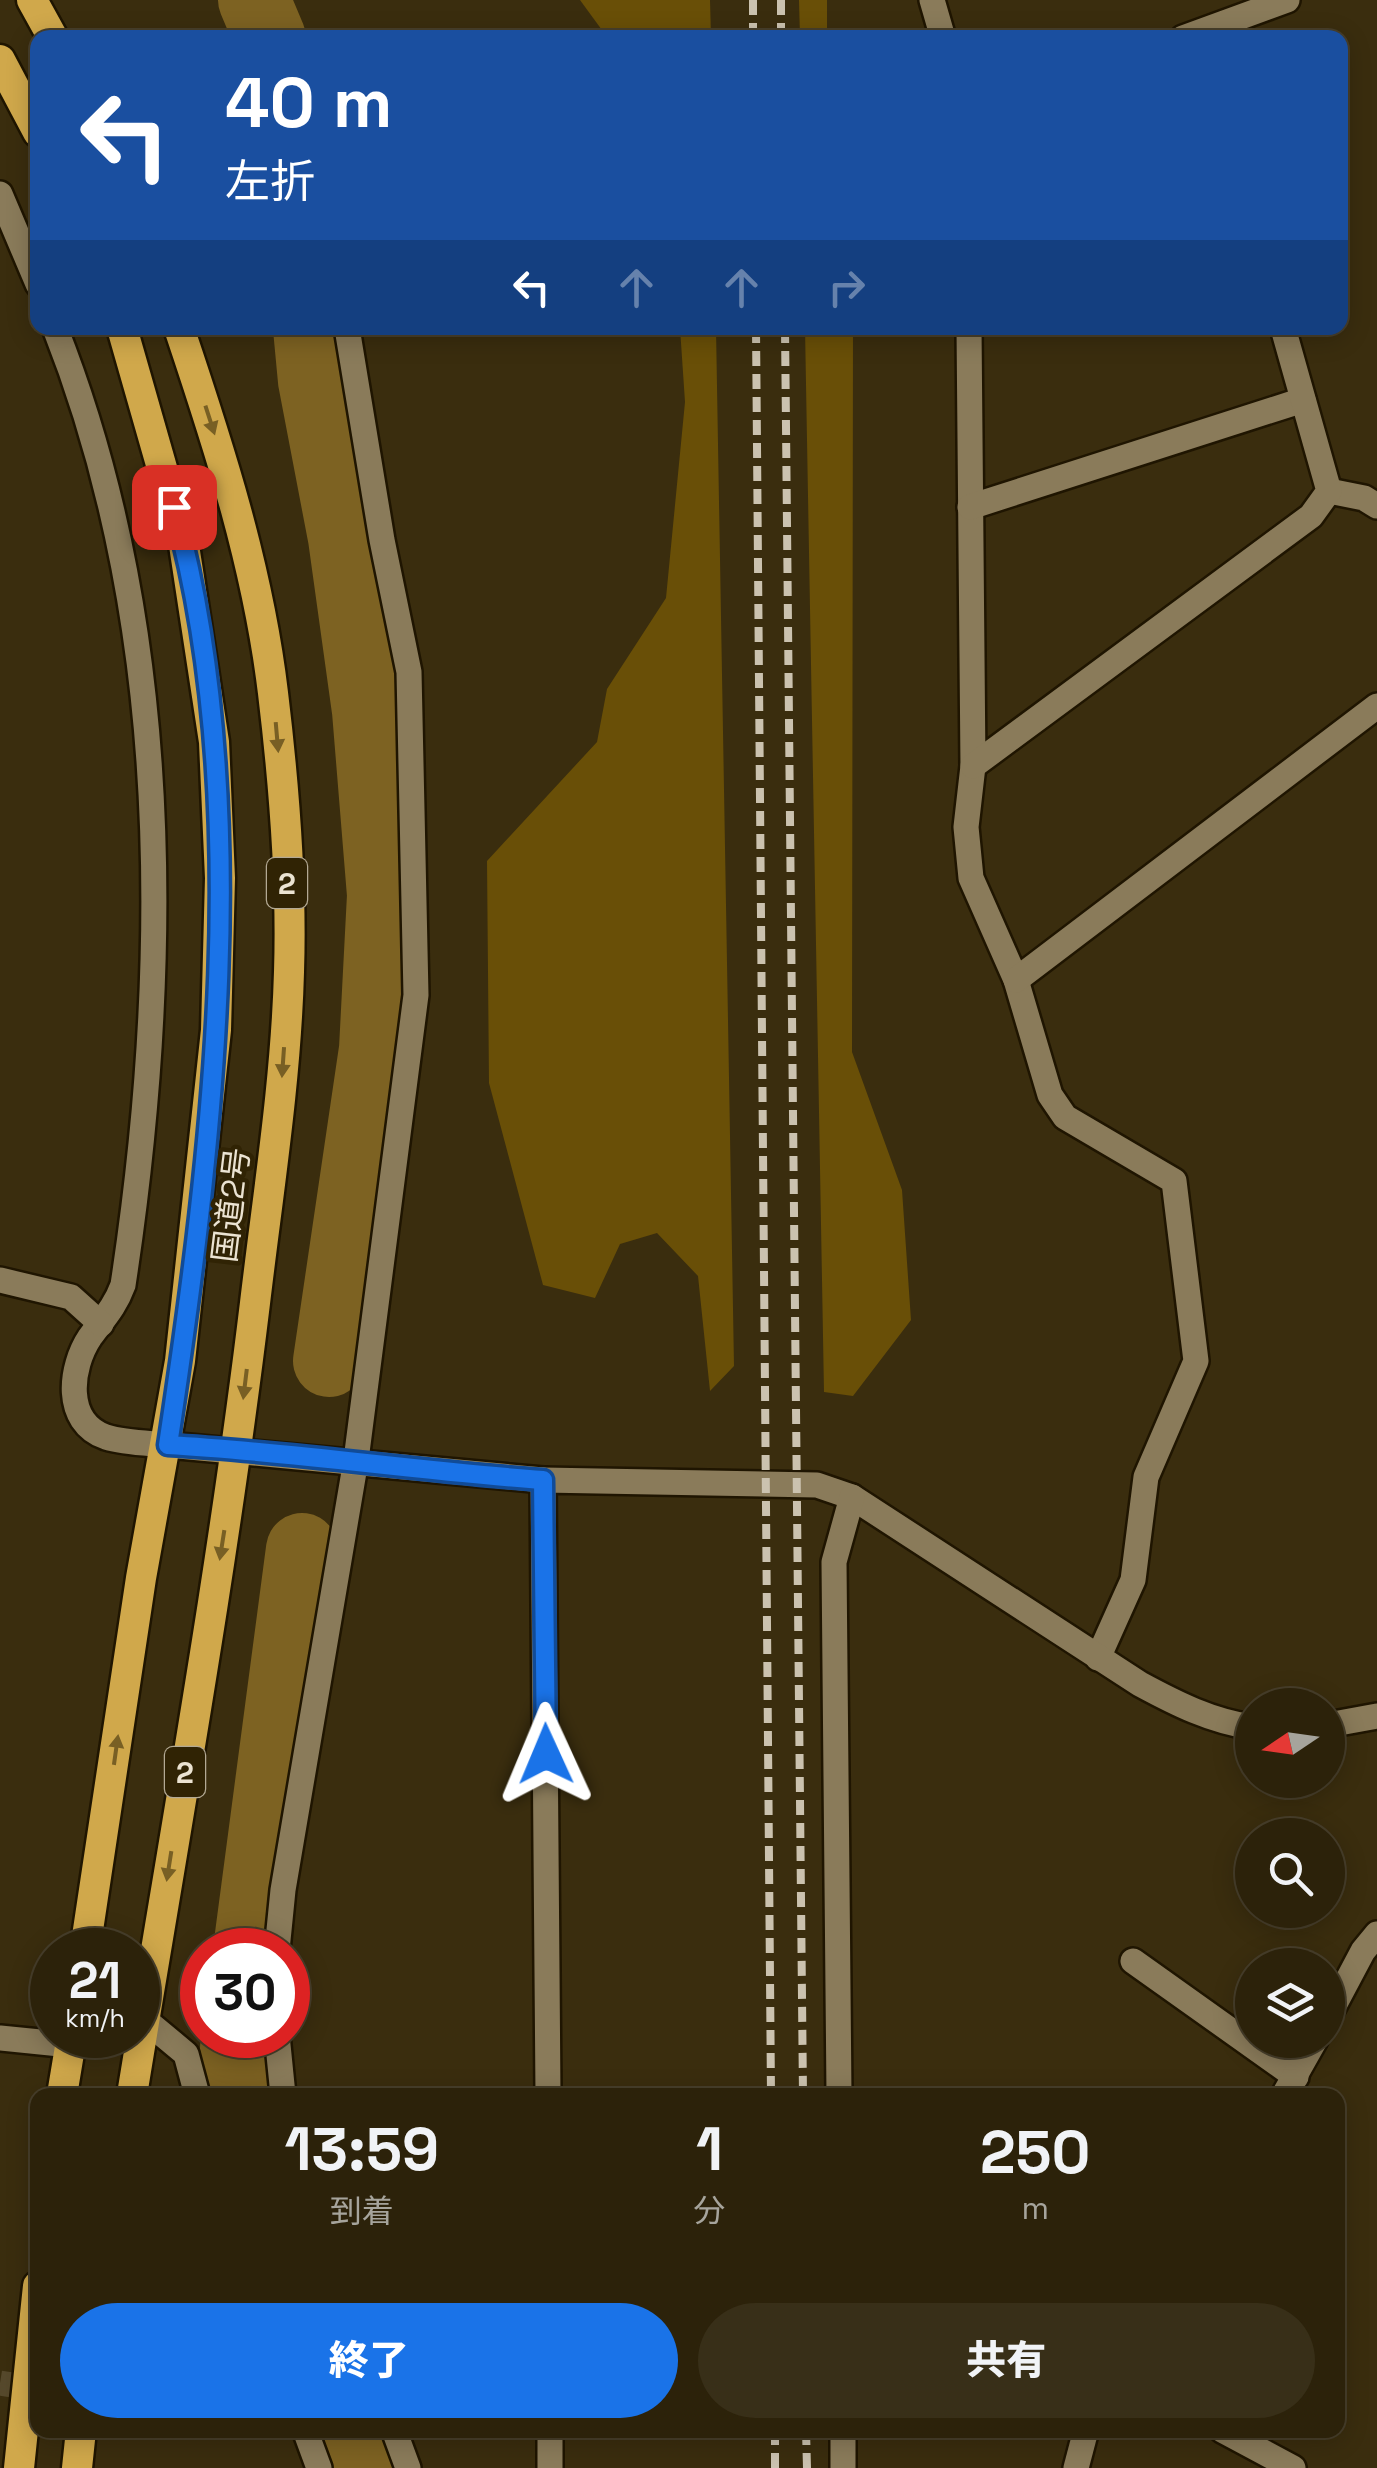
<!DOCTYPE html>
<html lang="ja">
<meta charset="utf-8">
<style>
:root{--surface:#2c220a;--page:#382f18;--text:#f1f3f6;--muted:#a6a49c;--line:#483f2b;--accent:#1a73e8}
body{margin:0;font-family:"Space Grotesk","Noto Sans JP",sans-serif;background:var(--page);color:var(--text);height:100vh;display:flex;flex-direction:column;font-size:38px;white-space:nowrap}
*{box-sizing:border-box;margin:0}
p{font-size:32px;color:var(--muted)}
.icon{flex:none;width:55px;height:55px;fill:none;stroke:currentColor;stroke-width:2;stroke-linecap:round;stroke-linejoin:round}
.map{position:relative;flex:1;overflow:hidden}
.side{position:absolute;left:30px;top:2088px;width:1315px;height:350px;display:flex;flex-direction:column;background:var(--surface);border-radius:20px;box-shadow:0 5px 25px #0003,0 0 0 2px var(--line)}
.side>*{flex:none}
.top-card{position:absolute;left:30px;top:30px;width:1318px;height:305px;border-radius:20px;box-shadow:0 5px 25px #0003,0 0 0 2px var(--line);background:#1a4fa0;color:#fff;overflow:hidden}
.needle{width:65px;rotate:257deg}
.fabs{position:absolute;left:1235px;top:1688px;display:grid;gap:20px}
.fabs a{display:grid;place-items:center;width:110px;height:110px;border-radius:50%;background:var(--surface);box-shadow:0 5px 25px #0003,0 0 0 2px var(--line);font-size:50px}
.speed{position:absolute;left:30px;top:1928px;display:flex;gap:20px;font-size:50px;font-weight:700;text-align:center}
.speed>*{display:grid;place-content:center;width:130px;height:130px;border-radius:50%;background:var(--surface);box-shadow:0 5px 25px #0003,0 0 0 2px var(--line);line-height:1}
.speed small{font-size:25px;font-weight:400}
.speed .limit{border:15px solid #d22;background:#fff;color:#111}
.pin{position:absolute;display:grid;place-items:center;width:85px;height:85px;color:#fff;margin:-42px;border-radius:20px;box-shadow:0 5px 15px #0006}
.me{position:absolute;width:110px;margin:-55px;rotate:359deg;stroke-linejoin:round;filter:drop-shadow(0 0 8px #0008)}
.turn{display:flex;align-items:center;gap:35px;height:210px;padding:0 30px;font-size:45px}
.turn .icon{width:130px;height:130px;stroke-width:2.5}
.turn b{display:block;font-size:70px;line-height:85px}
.lanes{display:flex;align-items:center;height:95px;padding:0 30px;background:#0003;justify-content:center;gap:50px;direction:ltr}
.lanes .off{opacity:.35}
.eta{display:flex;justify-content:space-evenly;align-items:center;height:170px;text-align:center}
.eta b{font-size:60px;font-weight:800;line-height:70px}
.primary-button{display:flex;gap:20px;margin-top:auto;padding:20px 30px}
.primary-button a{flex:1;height:115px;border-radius:60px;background:var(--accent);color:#fff;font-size:40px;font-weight:800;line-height:115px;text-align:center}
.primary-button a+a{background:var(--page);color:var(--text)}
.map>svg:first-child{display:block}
</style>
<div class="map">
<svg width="1377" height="2468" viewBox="0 0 1377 2468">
<rect width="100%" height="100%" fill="#3a2d0e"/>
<!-- forest -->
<g fill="#694f07">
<polygon points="580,0 710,0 711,37 607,37"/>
<polygon points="799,0 827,0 827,37 800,37"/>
<polygon points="680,328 716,328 734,1366 710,1391 698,1276 657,1233 620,1244 595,1298 543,1285 489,1083 487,861 597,742 607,689 666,598 685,402"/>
<polygon points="805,328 853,328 852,1052 902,1190 911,1320 853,1396 824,1392"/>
</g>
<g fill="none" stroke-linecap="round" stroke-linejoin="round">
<!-- river -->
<g stroke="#7d6222" stroke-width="72">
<polyline points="254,0 270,38"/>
<polyline points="309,328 314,381 344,538 368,711 383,895 375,1049 329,1361"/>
<polyline points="249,1950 302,1549"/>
<polyline points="238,2035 236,2048 244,2095"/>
<polyline points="350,2430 364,2468"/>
</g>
<!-- street-tunnel -->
<polyline stroke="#55482b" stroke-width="25" stroke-dasharray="25 12" stroke-linecap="butt" points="0,2383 38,2389"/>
<!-- street casing -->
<g stroke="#1f1501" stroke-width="30">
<g id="street">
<polyline points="932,0 943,38"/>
<polyline points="1183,38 1287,0"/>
<polyline points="0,194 38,284"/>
<path d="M 55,328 C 174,629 171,969 123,1285 C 115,1307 103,1319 90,1337 C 70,1367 63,1422 106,1437 C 125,1443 148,1443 168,1445"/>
<polyline points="969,328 973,766 966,827 971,878 1016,980 1050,1095 1065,1117 1174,1181 1196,1361 1146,1477 1133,1580 1098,1658"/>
<polyline points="1329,491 1364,498 1377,506"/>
<polyline points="970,507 1303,400"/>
<polyline points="973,766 1311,516 1329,491 1283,328"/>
<polyline points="1016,980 1377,706"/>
<polyline points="0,1280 71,1297 101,1324"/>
<polyline points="1328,1725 1377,1716"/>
<polyline points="277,1950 283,1890 356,1460 416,995 409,672 382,540 347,328"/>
<polyline points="1133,1961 1296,2077"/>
<polyline points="1328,2017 1363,1951 1377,1934"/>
<polyline points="144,2019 186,2054 197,2095"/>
<polyline points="277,2035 283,2095"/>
<polyline points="0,2038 70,2045"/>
<path d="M 548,2095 L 543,1480 L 817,1485 L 852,1497 L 1140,1684 C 1177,1704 1211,1721 1252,1727"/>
<polyline points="839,2095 834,1562 852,1497"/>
<polyline points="1284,2095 1315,2040"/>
<polyline points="305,2430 319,2468"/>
<polyline points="394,2430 408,2468"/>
<polyline points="550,2430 550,2468"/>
<polyline points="843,2430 843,2468"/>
<polyline points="1222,2430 1293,2468"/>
<polyline points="1076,2468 1086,2430"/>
</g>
</g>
<!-- secondary casing -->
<g stroke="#1f1501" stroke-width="30">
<polyline id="secondary" points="168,1445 543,1480"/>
</g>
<!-- highway casing -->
<g stroke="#1f1501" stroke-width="35">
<g id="highway">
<polyline points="32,0 53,38"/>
<polyline points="0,60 38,132"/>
<polyline points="85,1950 141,1578 180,1361 216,1030 220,878 214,742 184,545 122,328"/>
<polyline points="62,2095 72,2035"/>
<path d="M 132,2095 C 175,1831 223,1568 255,1303 C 268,1193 286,1082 289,972 C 292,880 284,784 273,693 C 258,567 219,447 179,328"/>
<polyline points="19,2468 38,2286"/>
<polyline points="77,2468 81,2430"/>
</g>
</g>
<!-- street -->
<use href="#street" stroke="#8a7b5a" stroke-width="25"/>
<!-- secondary -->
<use href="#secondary" stroke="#9f8856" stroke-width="25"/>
<!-- highway -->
<use href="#highway" stroke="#d0a84b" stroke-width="30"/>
<!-- rail -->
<g stroke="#cbc2af" stroke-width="8" stroke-dasharray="15 8" stroke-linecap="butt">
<polyline points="753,0 753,38"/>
<polyline points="781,0 781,38"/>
<polyline points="756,328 771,2095"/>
<polyline points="785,328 803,2095"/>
<polyline points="775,2430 775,2468"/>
<polyline points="806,2430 807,2468"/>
</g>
</g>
<!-- one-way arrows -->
<defs><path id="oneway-solid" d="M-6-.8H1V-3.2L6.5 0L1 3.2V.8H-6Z" transform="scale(2.5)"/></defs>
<g fill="#785f24">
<use href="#oneway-solid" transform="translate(210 420) rotate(72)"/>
<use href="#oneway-solid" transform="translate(277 737) rotate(85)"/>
<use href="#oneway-solid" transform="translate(283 1062) rotate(94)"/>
<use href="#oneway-solid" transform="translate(245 1384) rotate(97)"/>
<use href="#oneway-solid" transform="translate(222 1545) rotate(99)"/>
<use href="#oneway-solid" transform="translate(116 1750) rotate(-82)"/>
<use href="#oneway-solid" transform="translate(169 1866) rotate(99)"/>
</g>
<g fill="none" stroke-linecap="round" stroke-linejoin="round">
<!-- route casing -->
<g stroke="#114b97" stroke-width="25">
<path id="route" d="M 174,507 C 255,802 213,1147 168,1445 C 293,1452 417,1471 543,1480 L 546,1754"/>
</g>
<!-- route -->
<use href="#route" stroke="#1a73e8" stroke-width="18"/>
</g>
<g text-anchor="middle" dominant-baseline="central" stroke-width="9" stroke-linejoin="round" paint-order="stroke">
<!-- shield labels -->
<g fill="#302304" stroke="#b3a994" stroke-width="2.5">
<rect x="267" y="858" width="40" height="50" rx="8"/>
<rect x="165" y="1747" width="40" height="50" rx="8"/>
</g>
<g font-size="30" font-weight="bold" fill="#ebe3d2">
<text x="287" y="883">2</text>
<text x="185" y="1772">2</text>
</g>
<!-- street labels -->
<g font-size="32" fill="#ebe3d2" stroke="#302304">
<text transform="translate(231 1205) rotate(-83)">国道2号</text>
</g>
</g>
</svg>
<div class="fabs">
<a><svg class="needle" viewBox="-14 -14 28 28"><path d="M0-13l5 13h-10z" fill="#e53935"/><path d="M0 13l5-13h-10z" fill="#a6a49c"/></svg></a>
<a><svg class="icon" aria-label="search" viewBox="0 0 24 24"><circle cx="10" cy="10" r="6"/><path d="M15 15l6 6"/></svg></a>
<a><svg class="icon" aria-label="layers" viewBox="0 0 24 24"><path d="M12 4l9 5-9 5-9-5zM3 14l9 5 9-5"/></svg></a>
</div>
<div class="speed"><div>21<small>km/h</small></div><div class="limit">30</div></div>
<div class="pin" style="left:174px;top:507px;background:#d93025"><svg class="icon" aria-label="arrive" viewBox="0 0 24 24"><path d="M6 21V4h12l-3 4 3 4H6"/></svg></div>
<svg class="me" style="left:546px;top:1754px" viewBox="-20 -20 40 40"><path d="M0-17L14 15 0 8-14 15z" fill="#1a73e8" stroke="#fff" stroke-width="4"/></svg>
<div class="top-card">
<div class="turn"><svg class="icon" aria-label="left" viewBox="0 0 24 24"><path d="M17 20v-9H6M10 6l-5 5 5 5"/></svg><div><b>40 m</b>左折</div></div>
<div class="lanes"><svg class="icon" aria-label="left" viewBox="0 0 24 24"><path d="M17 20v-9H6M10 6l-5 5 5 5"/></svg><svg class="icon off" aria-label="ahead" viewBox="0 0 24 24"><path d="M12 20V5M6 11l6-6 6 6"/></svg><svg class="icon off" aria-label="ahead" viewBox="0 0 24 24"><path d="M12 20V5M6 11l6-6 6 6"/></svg><svg class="icon off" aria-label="right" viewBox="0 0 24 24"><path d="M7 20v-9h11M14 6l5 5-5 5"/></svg></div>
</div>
<section class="side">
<div class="eta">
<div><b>13:59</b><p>到着</p></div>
<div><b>1</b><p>分</p></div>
<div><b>250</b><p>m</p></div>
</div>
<div class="primary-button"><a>終了</a><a>共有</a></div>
</section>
</div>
